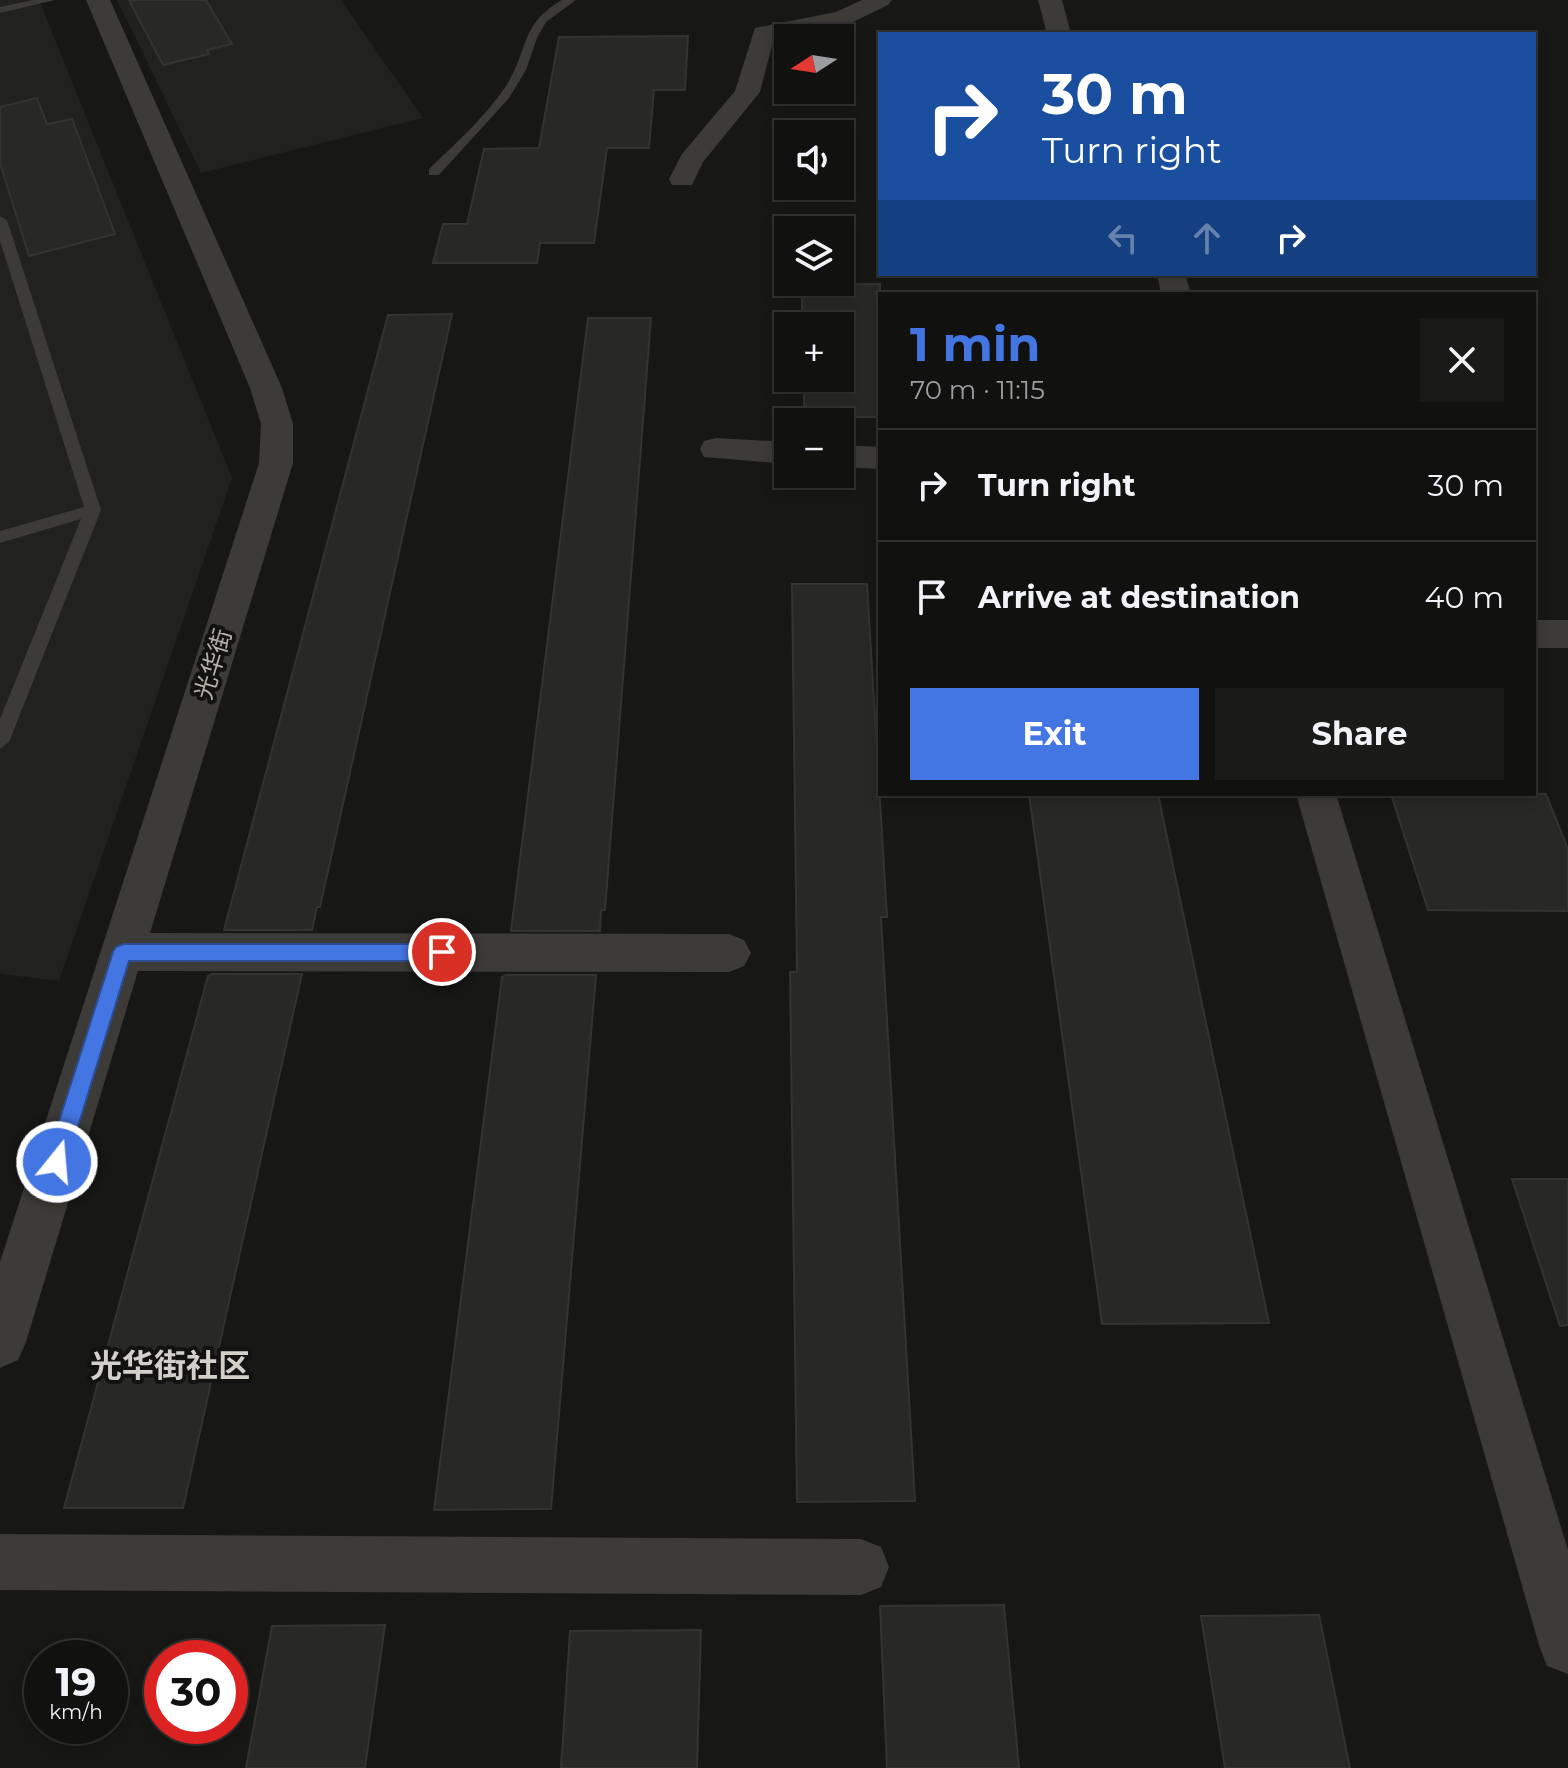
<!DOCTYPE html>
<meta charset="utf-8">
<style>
:root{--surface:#111110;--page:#1a1a19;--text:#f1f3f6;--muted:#9c9d9f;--line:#303130;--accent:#4376e2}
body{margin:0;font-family:Montserrat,"Noto Sans SC",sans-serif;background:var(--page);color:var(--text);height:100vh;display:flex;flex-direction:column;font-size:30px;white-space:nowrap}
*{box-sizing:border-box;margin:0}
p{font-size:26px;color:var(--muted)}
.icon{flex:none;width:44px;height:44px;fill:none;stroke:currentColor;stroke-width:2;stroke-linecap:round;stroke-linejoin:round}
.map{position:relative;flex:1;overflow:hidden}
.panel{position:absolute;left:878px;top:292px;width:658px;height:504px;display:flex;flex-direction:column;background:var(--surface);border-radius:0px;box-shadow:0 4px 12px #0003,0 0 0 2px var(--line)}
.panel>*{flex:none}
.hud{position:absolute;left:878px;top:32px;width:658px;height:244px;border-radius:0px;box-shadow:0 4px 12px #0003,0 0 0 2px var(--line);background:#1a4fa0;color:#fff;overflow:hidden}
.needle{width:52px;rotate:258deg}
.buttons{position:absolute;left:774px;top:24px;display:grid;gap:16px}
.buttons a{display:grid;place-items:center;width:80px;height:80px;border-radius:0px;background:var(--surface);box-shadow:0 4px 12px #0003,0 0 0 2px var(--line);font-size:40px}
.speed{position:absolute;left:24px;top:1640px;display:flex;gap:16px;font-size:40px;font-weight:700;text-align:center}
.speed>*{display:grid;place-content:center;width:104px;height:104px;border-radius:50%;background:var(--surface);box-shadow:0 4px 12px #0003,0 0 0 2px var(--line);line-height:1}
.speed small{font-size:20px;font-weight:400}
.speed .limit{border:12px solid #d22;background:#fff;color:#111}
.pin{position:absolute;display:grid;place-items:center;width:68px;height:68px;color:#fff;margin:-34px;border:4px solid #fff;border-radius:50%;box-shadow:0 2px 8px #0007}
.me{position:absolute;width:88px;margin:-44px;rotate:17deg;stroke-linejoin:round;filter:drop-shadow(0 0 6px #0008)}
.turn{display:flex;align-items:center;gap:28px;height:168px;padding:0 32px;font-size:36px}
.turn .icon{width:104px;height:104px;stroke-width:2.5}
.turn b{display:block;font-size:56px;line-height:68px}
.lanes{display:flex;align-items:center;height:76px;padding:0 32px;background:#0003;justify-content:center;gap:40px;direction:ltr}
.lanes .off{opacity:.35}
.round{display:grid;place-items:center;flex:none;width:84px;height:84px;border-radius:0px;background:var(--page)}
.headline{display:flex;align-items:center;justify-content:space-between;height:136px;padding:0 32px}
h1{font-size:48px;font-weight:700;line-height:60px;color:var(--accent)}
.button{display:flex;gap:16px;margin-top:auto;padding:16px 32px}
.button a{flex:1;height:92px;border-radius:0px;background:var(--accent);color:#fff;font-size:32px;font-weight:700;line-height:92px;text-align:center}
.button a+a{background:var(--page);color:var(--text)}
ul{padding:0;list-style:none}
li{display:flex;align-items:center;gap:24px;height:112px;padding:0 32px;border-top:2px solid var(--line)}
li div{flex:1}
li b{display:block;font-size:30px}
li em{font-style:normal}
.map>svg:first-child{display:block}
</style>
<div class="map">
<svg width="1568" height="1768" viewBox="0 0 1568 1768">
<rect width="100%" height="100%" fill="#171716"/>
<!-- built -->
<g fill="#21211f">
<polygon points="0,0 39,0 232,478 59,981 0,974"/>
<polygon points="117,0 341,0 423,118 201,173"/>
</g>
<!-- building -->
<g fill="#282826" stroke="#333330" stroke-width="2">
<polygon points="129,0 206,0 232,44 207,50 209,54 163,65"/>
<polygon points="688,36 685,90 654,90 649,148 607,148 594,243 540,243 537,263 433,263 443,224 467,224 484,149 539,148 559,37"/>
<polygon points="37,98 47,124 72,119 115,234 29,256 0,163 0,107"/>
<polygon points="880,284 880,417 804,417 804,378 840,378 840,326 802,326 802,285"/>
<polygon points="452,314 320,907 317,907 312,930 224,930 388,315"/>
<polygon points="588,318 651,318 605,910 601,910 600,931 511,931"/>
<polygon points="792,584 867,584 887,917 881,917 915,1501 797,1502 790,972 797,972"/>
<polygon points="1029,794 1158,794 1269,1323 1102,1324"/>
<polygon points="1391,794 1546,794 1568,849 1568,911 1428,910"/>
<polygon points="212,974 302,974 183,1508 64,1508 208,976"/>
<polygon points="506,975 596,975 551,1509 434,1510 502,977"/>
<polygon points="1512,1179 1568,1179 1568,1325 1560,1326"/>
<polygon points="1004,1605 1019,1768 887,1768 880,1606"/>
<polygon points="1319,1615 1350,1768 1225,1768 1201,1616"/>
<polygon points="385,1625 365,1768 246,1768 272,1626"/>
<polygon points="701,1630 697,1768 561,1768 570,1631"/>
</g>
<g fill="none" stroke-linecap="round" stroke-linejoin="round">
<!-- lane -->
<g fill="#3c3b37" fill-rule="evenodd">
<polygon points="33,0 55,0 0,13 0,7"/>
<path d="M 562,0 L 576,0 L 546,22 L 537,38 L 526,70 L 509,98 L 439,175 L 429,175 L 429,169 C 456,143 485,117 506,86 C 530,49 518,26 562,0 Z"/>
<polygon points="0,216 7,220 101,510 9,742 0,749 0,719 81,519 0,543 0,531 84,507 0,241"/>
</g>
<!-- street -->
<g fill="#3c3b37" fill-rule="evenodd">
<polygon points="86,0 110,0 282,388 293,424 293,463 150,933 729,934 744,940 751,953 744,966 729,972 138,971 26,1342 18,1360 0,1368 0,1262 259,463 261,424 250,388"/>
<polygon points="862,0 892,0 888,5 851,23 774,38 760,92 703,162 692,185 672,185 669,179 682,154 735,91 755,28 836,12"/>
<polygon points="1038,0 1062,0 1071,34 1047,34"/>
<polygon points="1157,274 1185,274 1191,294 1161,294"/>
<polygon points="716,438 788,442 788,464 704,457 700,449 704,441"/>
<polygon points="840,445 880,447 880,469 840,467"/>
<rect x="1534" y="620" width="34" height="28"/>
<polygon points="1296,794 1336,794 1568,1550 1568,1674 1547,1666 1539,1645"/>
<polygon points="0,1534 861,1539 881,1547 889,1567 881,1587 861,1595 0,1590"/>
</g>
</g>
<!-- route -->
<polygon fill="#4376e2" stroke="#2c4d93" stroke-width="2" points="123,944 442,944 448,947 451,952 448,958 442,961 129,961 67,1162 64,1169 57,1172 49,1169 46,1162 113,952 116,947"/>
<g text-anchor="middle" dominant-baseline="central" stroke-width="8" stroke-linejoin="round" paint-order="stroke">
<!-- street labels -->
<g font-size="24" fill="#b6b2a9" stroke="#121211">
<text transform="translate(213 664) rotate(-73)">光华街</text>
</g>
<!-- near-neighbourhood labels -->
<g font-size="32" font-weight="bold" fill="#d2d0c9" stroke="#121211">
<text x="170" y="1365">光华街社区</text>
</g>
</g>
</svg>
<div class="buttons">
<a><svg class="needle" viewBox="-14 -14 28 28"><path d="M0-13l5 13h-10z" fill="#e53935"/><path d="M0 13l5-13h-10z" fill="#9c9d9f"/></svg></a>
<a><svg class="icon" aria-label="sound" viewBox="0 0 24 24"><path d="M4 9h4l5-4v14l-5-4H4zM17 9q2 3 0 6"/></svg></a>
<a><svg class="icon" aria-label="layers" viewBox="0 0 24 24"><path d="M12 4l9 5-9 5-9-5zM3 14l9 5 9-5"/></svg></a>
<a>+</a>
<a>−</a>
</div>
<div class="speed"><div>19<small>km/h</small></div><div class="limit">30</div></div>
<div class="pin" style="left:442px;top:952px;background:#d93025"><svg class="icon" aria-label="arrive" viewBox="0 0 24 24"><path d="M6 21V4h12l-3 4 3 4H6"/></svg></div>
<svg class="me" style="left:57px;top:1162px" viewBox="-20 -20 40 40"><circle r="17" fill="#4376e2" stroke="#fff" stroke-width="3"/><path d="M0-11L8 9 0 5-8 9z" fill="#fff"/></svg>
<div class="hud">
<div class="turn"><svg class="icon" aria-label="right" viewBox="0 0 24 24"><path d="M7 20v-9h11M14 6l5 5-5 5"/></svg><div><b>30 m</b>Turn right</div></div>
<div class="lanes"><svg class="icon off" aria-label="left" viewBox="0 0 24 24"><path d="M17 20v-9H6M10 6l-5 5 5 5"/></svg><svg class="icon off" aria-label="ahead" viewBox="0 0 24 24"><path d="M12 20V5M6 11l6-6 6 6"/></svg><svg class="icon" aria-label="right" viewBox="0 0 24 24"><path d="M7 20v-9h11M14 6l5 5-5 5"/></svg></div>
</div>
<section class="panel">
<div class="headline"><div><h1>1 min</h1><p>70 m · 11:15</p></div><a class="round"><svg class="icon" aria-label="close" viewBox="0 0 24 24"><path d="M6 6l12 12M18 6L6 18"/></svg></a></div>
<ul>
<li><svg class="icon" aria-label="right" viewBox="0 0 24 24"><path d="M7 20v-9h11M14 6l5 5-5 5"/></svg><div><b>Turn right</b></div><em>30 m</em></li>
<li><svg class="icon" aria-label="arrive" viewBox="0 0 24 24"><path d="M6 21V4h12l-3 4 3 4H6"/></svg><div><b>Arrive at destination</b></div><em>40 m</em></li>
</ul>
<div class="button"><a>Exit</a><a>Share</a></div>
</section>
</div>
